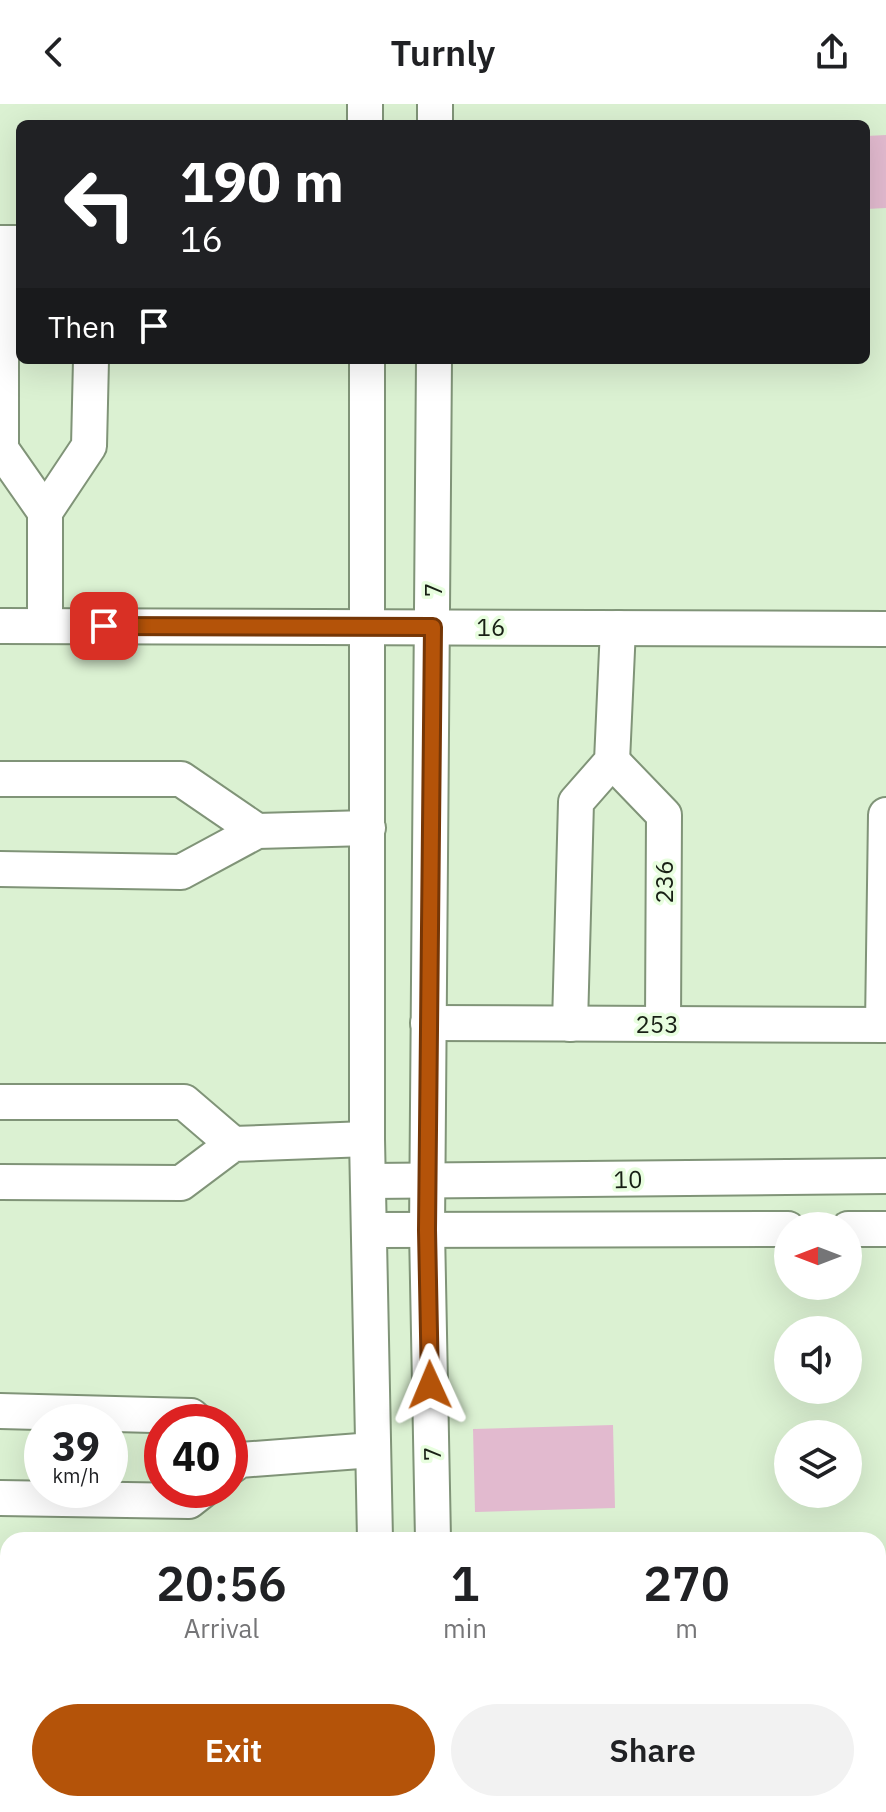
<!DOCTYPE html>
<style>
:root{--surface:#fff;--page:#f2f2f2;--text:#202124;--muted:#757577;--accent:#b45309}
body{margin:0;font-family:"IBM Plex Sans",sans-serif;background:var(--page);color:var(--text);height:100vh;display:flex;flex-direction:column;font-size:30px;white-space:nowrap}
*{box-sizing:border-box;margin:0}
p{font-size:26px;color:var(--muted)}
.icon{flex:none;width:44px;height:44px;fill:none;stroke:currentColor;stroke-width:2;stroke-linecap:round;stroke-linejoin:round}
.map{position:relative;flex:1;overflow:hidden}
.side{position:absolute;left:0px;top:1428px;width:886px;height:280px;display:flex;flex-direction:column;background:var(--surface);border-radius:24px 24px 0 0;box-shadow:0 8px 32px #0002}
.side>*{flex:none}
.guide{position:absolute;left:16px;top:16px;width:854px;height:244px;border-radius:12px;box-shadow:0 8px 32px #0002;background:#202124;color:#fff;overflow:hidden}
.needle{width:52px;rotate:270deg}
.buttons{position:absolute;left:774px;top:1108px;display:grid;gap:16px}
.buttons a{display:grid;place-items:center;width:88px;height:88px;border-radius:50%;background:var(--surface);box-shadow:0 8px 32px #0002;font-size:40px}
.speed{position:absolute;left:24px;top:1300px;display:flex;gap:16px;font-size:40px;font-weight:700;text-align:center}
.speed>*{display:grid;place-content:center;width:104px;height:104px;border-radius:50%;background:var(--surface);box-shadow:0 8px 32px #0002;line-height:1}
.speed small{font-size:20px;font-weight:400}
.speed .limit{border:12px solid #d22;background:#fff;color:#111}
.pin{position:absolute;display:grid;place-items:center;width:68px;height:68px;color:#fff;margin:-34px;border-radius:16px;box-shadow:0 4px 12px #0006}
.me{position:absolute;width:88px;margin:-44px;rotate:359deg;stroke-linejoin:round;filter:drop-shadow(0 0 6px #0008)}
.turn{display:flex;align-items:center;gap:28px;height:168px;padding:0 32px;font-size:36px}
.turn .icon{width:104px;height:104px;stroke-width:2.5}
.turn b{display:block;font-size:56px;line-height:68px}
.then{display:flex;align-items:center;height:76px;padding:0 32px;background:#0003;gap:16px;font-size:30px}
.eta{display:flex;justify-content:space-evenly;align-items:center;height:136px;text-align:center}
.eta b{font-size:48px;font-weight:600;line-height:56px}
.cta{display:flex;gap:16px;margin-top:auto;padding:16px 32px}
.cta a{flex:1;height:92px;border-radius:48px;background:var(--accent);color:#fff;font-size:32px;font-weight:600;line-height:92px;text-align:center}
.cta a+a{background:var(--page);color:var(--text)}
header{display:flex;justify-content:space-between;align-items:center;height:104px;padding:0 32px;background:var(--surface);font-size:36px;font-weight:600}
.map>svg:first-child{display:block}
</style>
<header><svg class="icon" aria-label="back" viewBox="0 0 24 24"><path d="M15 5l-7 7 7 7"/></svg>Turnly<svg class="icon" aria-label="share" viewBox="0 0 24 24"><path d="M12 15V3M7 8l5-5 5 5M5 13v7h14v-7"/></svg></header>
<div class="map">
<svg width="886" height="1708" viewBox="0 0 886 1708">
<rect width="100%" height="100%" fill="#dbf1d2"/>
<!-- green -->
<g fill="#e2bacf">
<polygon points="886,31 886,104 866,105 866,32"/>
<polygon points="613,1321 615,1404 475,1408 473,1325"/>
</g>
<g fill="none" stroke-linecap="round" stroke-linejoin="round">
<!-- minor casing -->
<g stroke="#809478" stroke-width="38">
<g id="minor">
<polyline points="365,0 365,20"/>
<polyline points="435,20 435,0"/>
<polyline points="20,139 1,139 1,345 45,408"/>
<polyline points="367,256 367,1035 375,1436"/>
<polyline points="0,522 886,525"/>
<polyline points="45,522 45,408 89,342 91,256"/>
<polyline points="612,657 664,711 663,920"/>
<polyline points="0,675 181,675 257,727"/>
<polyline points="0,765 181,768 257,727 368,724"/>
<polyline points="428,919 886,921"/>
<polyline points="570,920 576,698 612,657 618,524"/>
<polyline points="883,921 886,711"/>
<polyline points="0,998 184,998 233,1040"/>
<polyline points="369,1077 886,1072"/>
<polyline points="0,1078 181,1079 233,1040 367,1035"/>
<polyline points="848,1125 886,1125"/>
<polyline points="369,1126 788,1125"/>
<polyline points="0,1307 191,1312 198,1318"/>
<polyline points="230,1363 240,1356 373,1346"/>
<polyline points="0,1394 189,1397 203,1386"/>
<polyline points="433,1436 427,1126 434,256"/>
<polyline points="0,1621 8,1621"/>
<polyline points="878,1653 886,1653"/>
<polyline points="388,1700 390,1708"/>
<polyline points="447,1700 449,1708"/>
<polyline points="178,1708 178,1700"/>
</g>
</g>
<!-- minor -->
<use href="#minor" stroke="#fff" stroke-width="34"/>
</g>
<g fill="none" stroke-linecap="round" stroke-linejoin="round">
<!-- route casing -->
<g stroke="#753606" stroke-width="20">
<polyline id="route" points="104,522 433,523 427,1126 430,1281"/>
</g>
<!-- route -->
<use href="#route" stroke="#b45309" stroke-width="14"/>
</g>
<g text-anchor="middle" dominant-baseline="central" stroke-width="7" stroke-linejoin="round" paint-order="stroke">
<!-- street labels -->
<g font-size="24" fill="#182015" stroke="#e8fedf">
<text transform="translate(433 486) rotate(-90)">7</text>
<text x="491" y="523">16</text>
<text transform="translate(664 778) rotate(-90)">236</text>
<text x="657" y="920">253</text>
<text transform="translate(628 1075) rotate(-1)">10</text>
<text transform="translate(432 1350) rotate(-91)">7</text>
</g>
</g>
</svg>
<div class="buttons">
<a><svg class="needle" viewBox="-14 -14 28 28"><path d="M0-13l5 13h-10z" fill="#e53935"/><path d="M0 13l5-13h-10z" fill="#757577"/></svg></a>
<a><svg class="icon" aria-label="sound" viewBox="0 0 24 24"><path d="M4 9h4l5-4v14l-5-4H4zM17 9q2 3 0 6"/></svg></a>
<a><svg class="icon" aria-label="layers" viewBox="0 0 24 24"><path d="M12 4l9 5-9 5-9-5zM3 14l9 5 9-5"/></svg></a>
</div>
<div class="speed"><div>39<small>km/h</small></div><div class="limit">40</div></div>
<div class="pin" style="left:104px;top:522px;background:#d93025"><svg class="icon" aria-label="arrive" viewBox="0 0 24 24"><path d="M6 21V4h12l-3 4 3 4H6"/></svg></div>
<svg class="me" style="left:430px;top:1281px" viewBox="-20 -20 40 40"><path d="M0-17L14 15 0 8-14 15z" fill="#b45309" stroke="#fff" stroke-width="4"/></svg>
<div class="guide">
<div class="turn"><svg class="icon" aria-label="left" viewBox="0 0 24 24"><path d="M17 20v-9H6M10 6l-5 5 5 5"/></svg><div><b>190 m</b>16</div></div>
<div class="then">Then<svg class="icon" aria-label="arrive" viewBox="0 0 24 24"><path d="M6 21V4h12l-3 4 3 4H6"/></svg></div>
</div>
<section class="side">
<div class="eta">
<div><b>20:56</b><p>Arrival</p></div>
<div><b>1</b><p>min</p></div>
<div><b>270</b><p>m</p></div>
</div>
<div class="cta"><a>Exit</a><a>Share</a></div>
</section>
</div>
